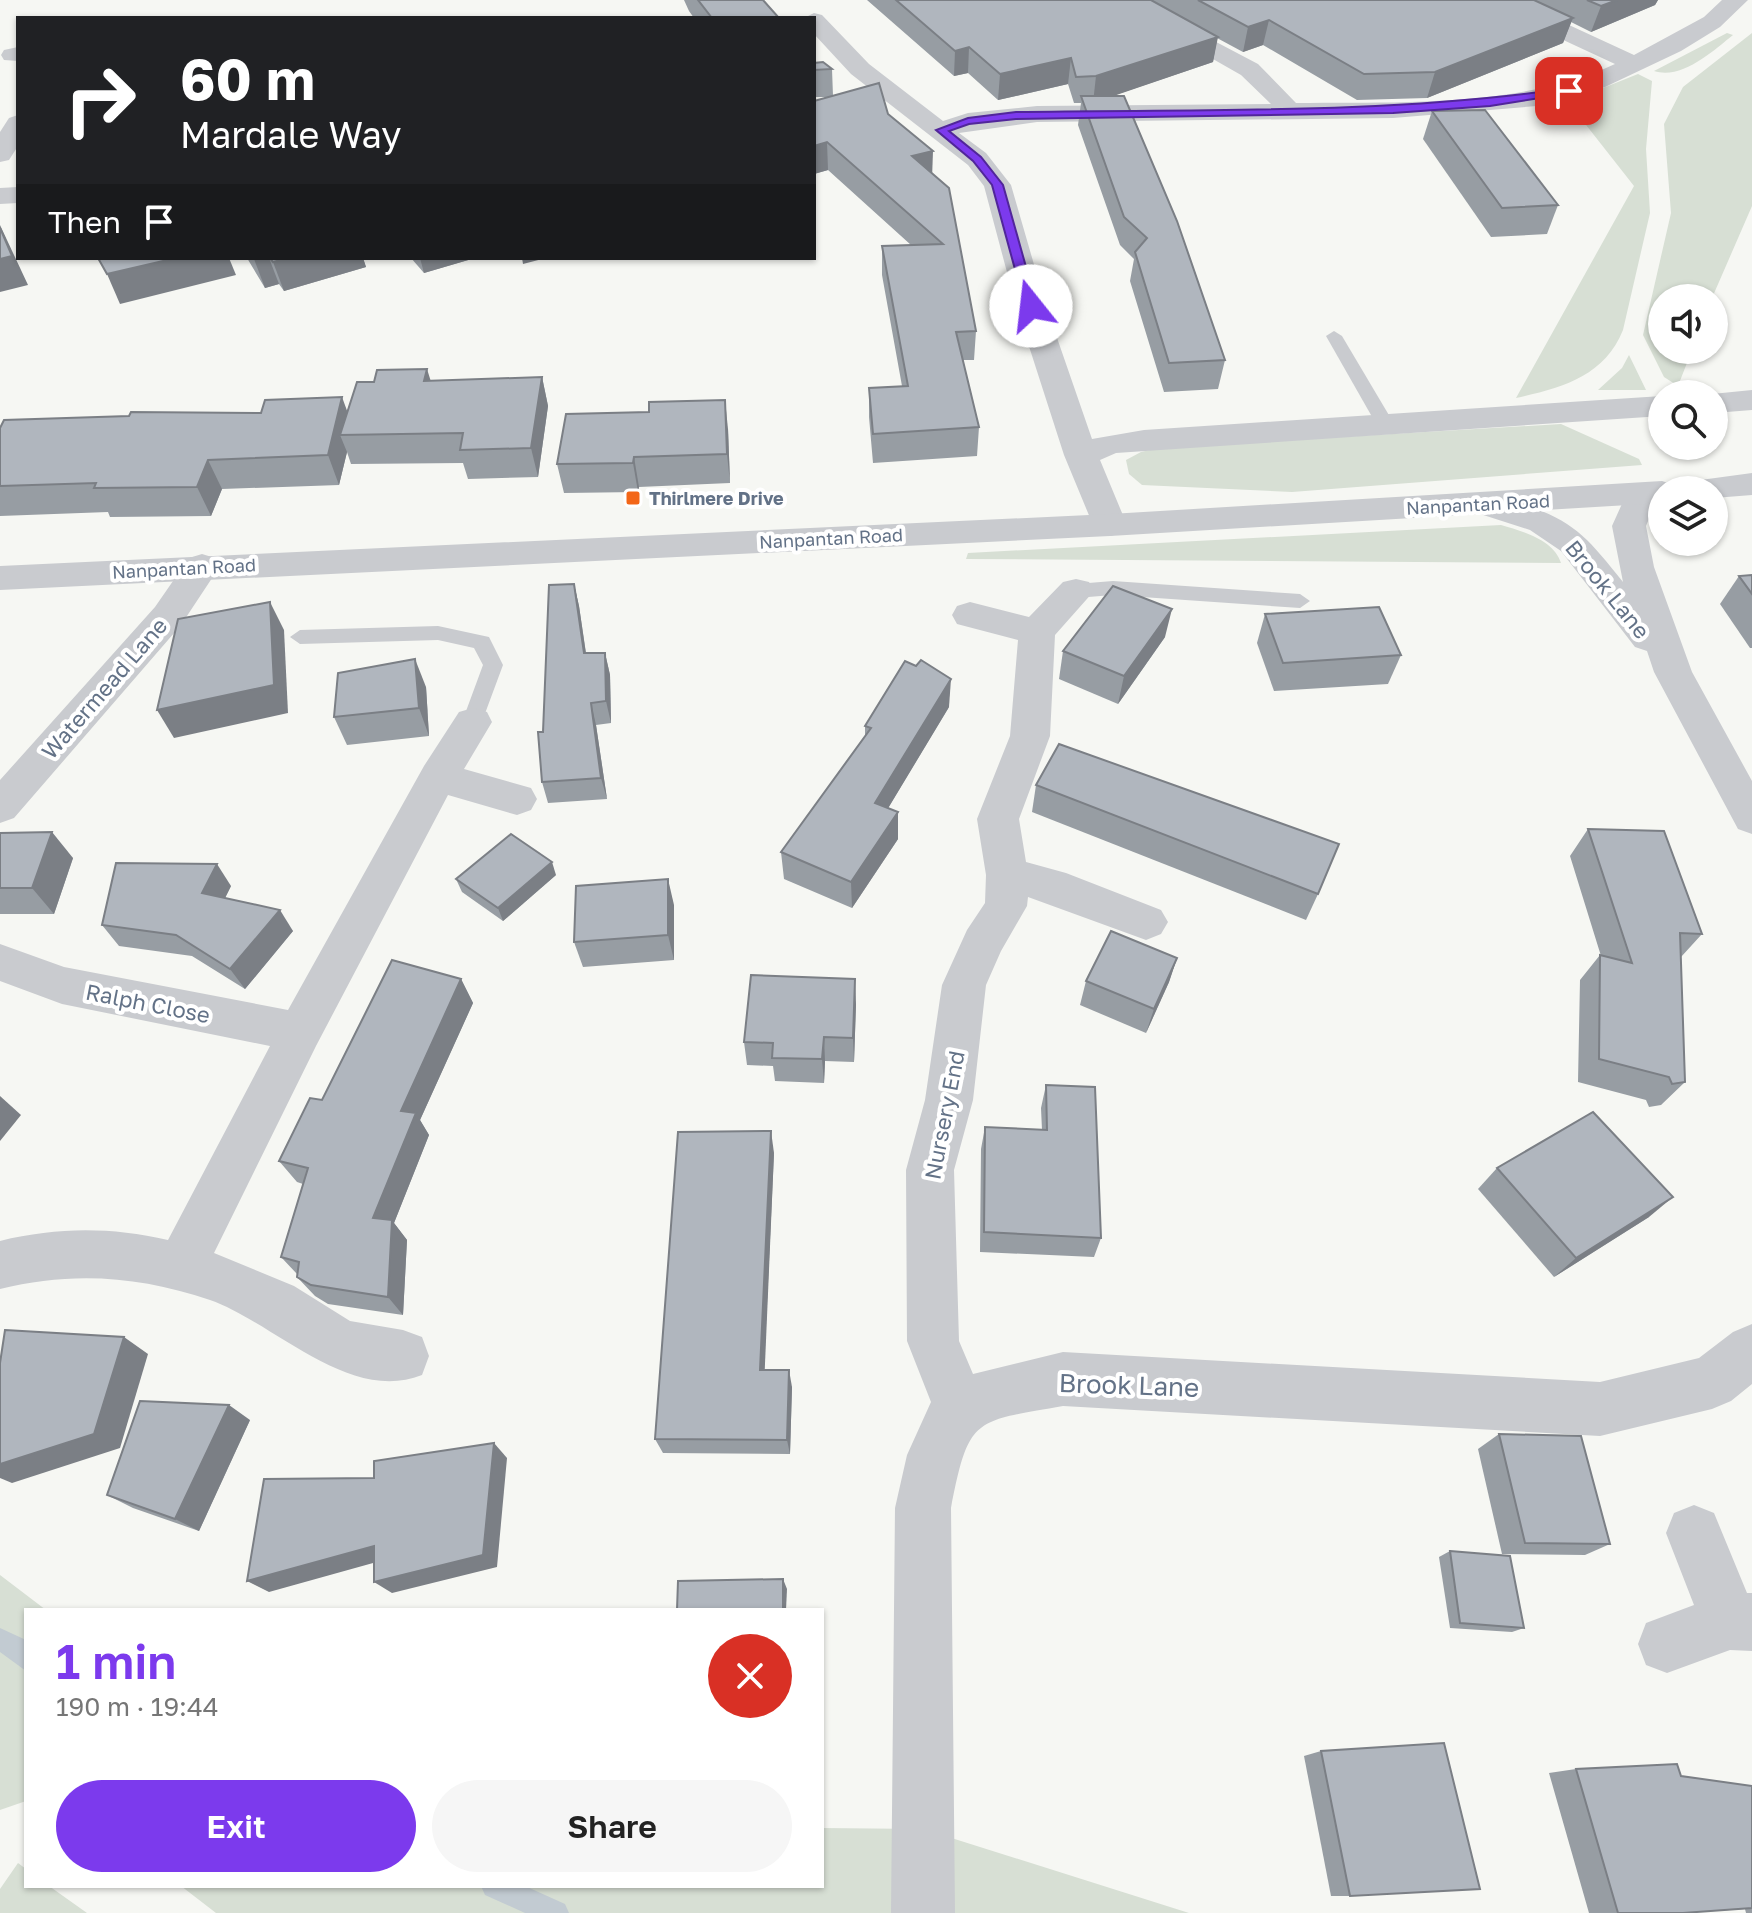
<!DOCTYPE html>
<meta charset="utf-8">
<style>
:root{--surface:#fff;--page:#f6f6f6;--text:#222;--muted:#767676;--accent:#7c3aed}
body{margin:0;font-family:"Golos Text",sans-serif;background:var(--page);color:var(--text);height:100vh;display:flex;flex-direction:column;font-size:30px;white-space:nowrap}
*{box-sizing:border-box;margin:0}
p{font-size:26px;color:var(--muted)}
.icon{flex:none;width:44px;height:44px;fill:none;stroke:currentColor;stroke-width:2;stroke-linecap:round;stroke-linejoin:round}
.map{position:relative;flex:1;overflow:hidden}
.sheet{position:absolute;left:24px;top:1608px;width:800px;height:280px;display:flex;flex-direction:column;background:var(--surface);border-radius:0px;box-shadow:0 2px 6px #0004}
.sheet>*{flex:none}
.hud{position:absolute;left:16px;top:16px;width:800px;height:244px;border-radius:0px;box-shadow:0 2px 6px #0004;background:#202124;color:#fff;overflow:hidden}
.tools{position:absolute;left:1648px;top:284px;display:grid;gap:16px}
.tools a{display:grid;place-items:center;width:80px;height:80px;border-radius:50%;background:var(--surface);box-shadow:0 2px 6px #0004;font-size:40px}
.pin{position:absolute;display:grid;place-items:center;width:68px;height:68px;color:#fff;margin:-34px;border-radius:16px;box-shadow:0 4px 12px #0006}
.me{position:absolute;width:88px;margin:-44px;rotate:344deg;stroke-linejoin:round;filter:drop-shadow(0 0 6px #0008)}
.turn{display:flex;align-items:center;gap:28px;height:168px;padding:0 32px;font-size:36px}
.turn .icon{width:104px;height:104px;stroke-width:2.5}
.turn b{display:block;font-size:56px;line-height:68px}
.then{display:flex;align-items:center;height:76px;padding:0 32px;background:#0003;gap:16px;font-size:30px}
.round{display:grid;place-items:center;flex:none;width:84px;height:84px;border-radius:42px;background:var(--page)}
.overview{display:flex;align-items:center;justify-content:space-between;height:136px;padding:0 32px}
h1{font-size:48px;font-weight:600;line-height:60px;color:var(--accent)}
.button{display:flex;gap:16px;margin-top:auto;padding:16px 32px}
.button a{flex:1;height:92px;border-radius:48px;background:var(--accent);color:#fff;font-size:32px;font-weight:600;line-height:92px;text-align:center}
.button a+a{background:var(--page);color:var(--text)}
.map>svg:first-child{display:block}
</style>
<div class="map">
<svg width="1752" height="1913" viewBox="0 0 1752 1913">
<rect width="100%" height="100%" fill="#f6f7f3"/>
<!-- green -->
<g fill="#d7dfd4">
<path d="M 1727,33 L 1733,35 C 1713,51 1682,80 1654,71 Z"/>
<polygon points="1752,33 1752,206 1712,298 1662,298 1662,350 1692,350 1678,386 1664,377 1643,335 1671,213 1664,124 1683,87"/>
<path d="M 1638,74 L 1652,81 L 1646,149 L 1650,213 L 1623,330 C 1604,377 1561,388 1516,398 L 1634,186 L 1568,102 Z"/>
<polygon points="1629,355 1646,390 1598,390 1622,368"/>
<polygon points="1561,424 1639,459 1642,465 1292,492 1142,485 1129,474 1126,460 1141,452 1159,448"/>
<path d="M 1501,525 C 1522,531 1554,540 1561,563 L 966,559 L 968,553 Z"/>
<polygon points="0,1575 46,1610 26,1610 26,1801 0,1810"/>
<polygon points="822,1828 923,1829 1189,1913 216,1913 181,1886 822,1886"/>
<polygon points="18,1863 26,1869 26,1886 49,1886 87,1913 0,1913 0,1889"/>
</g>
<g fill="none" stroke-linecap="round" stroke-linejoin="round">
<!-- stream -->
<g fill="#c2cbd2" fill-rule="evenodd">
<polygon points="0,1628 26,1640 26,1671 0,1652"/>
<polygon points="481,1886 525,1886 565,1904 569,1913 525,1913 485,1895"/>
</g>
<!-- service -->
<g fill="#c9cbcf" fill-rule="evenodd">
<polygon points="1334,331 1342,336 1393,422 1390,426 1378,426 1375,422 1326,336"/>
<polygon points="1113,581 1300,594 1310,601 1300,608 1113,595 1076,598 1066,591 1076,584"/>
<polygon points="438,626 489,637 503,665 480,727 466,727 462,722 483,665 474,648 438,640 300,644 290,637 300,630"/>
</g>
<!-- minor -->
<g fill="#c9cbcf" fill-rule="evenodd">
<path d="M 1484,0 L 1515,0 L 1634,55 L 1704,17 L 1722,0 L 1748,0 L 1720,27 L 1681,51 L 1605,87 L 1537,106 L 1393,118 L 1037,122 L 959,133 L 986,153 L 1011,185 L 1046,306 L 1092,439 L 1144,430 L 1662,396 L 1662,416 L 1116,453 L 1100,460 L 1127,525 L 1122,533 L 1110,536 L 1098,533 L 1093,525 L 1064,455 L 1016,306 L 984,186 L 968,165 L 851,74 L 814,34 L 814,18 L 804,18 L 814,13 L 822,15 L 869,64 L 943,121 L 968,113 L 1037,106 L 1271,104 L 1241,75 L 1155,26 L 1151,21 L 1155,16 L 1163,14 L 1258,64 L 1296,103 C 1398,102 1521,108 1615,64 L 1488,5 Z"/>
<polygon points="18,47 18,61 4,60 1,55 4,50"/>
<polygon points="18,115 18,146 9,160 0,162 0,132 9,118"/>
<polygon points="18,187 18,203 0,204 0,188"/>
<polygon points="1752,390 1752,410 1714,413 1712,394"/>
<path d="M 1642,483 L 1654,486 L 1659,494 L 1646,526 L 1654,567 L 1692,672 L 1752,781 L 1752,834 L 1738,829 L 1654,672 L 1647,651 L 1635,647 L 1561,551 L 1530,530 L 1474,512 L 1469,504 L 1474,496 C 1490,492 1501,497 1516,502 C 1574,520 1586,536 1623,582 L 1612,526 L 1630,486 Z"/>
<polygon points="202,554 215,558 220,566 181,625 14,818 0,823 0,780 155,607 189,558"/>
<path d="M 1076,579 L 1089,582 L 1094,591 L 1055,635 L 1050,736 L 1019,819 L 1026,862 L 1066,873 L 1161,910 L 1168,922 L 1161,934 L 1146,940 L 1028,897 L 1027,906 L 1001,951 L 986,985 L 973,1100 L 954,1170 L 959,1341 L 973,1374 L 1063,1352 L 1600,1382 L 1699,1358 L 1733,1332 L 1752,1324 L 1752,1384 L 1731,1401 L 1712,1409 L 1600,1436 L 1063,1406 C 974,1422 969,1416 951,1508 L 955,1913 L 891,1913 L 895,1508 L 907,1455 L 931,1402 L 907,1341 L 906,1170 L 925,1100 L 942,985 L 967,930 L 985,903 L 986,875 L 977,819 L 1010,736 L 1018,640 L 957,624 L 952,615 L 957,606 L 970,602 L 1029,617 L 1063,582 Z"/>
<path d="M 473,708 L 487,712 L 492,722 L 464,769 L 531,788 L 537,799 L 531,810 L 517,815 L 448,795 L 316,1046 L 214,1253 L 294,1286 L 350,1321 L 403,1330 L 422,1337 L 429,1356 L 422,1375 C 349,1404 275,1323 210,1300 C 140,1276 72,1271 0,1289 L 0,1241 C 58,1227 110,1227 168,1240 L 270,1046 L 62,1004 L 0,981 L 0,944 L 64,967 L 288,1010 L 424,766 L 459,712 Z"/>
<polygon points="1694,1505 1714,1513 1747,1593 1752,1593 1752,1651 1730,1650 1667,1673 1646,1665 1638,1644 1646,1623 1694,1605 1666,1533 1674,1513"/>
</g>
<!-- tertiary -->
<polygon fill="#c9cbcf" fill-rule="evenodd" points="1752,473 1752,495 1714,498 1714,490 1662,490 1662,503 1110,536 0,590 0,566 1110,514 1662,481 1671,484"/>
</g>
<!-- wall -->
<g fill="#979da3">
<polygon points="684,0 763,0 779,18 694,18 689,11"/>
<polygon points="867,0 1658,0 1655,5 1591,32 1571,22 1563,43 1427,98 1357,100 1263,45 1243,52 1217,38 1213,62 1112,96 1225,360 1218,389 1164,392 1130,281 1134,259 1120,245 1078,125 1081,103 1074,103 1068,84 998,100 968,73 954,76"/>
<polygon points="814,63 832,69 833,96 888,114 932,173 976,331 974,360 963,360 979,427 977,456 873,463 869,417 869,388 902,386 882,275 882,246 911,245 828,170 814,174 814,101 828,97 814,97"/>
<polygon points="1432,111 1558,205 1547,234 1491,237 1423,139"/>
<polygon points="247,258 363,258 366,267 284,291 279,284 265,288"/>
<polygon points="411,258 475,258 424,273"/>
<polygon points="542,377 548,406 538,477 468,479 463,463 351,464 347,452 339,485 222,489 211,516 110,517 108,512 0,516 0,428 261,413 348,412 431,381"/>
<polygon points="728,429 730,483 639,487 638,492 564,493 557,464"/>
<polygon points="1752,575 1752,648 1750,648 1720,604 1739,576"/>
<polygon points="574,584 579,606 586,653 605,653 610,675 611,723 596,725 607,799 548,803 542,782 543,732"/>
<polygon points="1265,614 1401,655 1388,684 1274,691 1257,643"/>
<polygon points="1165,637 1118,704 1059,679 1063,651"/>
<polygon points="426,687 429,736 347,745 334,717"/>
<polygon points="949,707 888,808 898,839 852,908 784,879 781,852 865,737 865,726"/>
<polygon points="1036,785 1318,894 1306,920 1032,812"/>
<polygon points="1588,829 1702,934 1681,957 1685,1082 1661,1105 1649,1107 1646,1100 1578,1082 1580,980 1600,955 1601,956 1570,856"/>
<polygon points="0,833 73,858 54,914 0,914"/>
<polygon points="556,875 503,921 462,892 456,879"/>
<polygon points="231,886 225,898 293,931 245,989 192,956 119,946 102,925"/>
<polygon points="674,905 674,960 583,967 574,942"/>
<polygon points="1177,958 1169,982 1146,1033 1080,1005 1086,981"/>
<polygon points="461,979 473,1003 420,1120 429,1135 394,1223 407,1240 403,1315 328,1304 315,1296 297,1277 297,1274 281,1257 303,1184 297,1182 279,1161 322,1100"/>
<polygon points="856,1004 854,1062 825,1061 824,1083 775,1081 773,1066 747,1065 744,1042"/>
<polygon points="1046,1085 1101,1238 1094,1257 980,1252 981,1149 985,1127 1042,1130 1041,1108"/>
<polygon points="774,1153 764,1370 792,1387 790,1454 663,1453 655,1439"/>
<polygon points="1497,1168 1649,1217 1554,1277 1478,1189"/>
<polygon points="250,1420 199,1531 133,1508 107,1495"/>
<polygon points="1499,1434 1610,1544 1585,1555 1502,1554 1478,1449"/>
<polygon points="1450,1551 1524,1628 1512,1632 1450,1628 1439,1557"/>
<polygon points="1321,1751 1350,1896 1331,1896 1304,1756"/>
<polygon points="1576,1769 1681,1776 1752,1786 1752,1913 1746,1913 1745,1909 1683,1913 1589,1913 1549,1773"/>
</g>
<!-- shaded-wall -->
<g fill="#7b7f85">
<polygon points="1617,0 1658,0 1655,5 1591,32 1601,6"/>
<polygon points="1573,18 1563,43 1427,98 1435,72"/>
<polygon points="1269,20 1263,45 1243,52 1248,27"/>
<polygon points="1218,37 1213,62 1093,103 1096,76"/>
<polygon points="969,47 968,73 954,76 955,51"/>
<polygon points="1071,58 1068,84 998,100 1000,74"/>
<polygon points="827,142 828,170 814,174 814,146"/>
<polygon points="933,151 932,179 912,156"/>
<polygon points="0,225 28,285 0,292"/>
<polygon points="176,258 229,258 236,275 120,304 107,274"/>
<polygon points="258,258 269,258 279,284 265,288 254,259"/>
<polygon points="288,258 363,258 366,267 284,291 273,262"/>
<polygon points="420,258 475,258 424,273"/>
<polygon points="522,258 546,258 523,264"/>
<polygon points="427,369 436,398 424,381"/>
<polygon points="542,377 548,406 538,477 531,448"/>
<polygon points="342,397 353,427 340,435 347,452 339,485 328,455"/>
<polygon points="725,400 728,429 730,483 727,454"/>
<polygon points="634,457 639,487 638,492 633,463"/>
<polygon points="208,460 222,489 211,516 197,487"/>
<polygon points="574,584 579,606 589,675 584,653"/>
<polygon points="270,602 284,630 288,713 174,738 157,710"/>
<polygon points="1172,609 1165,637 1118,704 1124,676"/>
<polygon points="605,653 610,675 611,723 606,701"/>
<polygon points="415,659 426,687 429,736 419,708"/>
<polygon points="951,679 949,707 875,830 875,803"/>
<polygon points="591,703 596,725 607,799 601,778"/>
<polygon points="898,812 898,839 852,908 851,882"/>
<polygon points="52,832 73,858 54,914 32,888"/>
<polygon points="552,862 556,875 503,921 498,908"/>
<polygon points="217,864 231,886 217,914 202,893"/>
<polygon points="668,879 674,905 674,960 668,935"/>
<polygon points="280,910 293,931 245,989 230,969"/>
<polygon points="1177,958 1169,982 1146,1033 1154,1009"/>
<polygon points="461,979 473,1003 420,1120 429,1135 394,1223 407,1240 403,1315 388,1297 373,1218 401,1111"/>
<polygon points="855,979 856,1004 854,1062 853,1038"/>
<polygon points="824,1037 825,1061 824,1083 822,1059"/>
<polygon points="0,1096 21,1115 0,1141"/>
<polygon points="771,1131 774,1153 764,1387 760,1370"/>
<polygon points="1673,1197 1649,1217 1554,1277 1576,1258"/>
<polygon points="124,1337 148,1354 120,1448 12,1483 0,1478 0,1464"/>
<polygon points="789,1370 792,1387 790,1454 787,1440"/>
<polygon points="229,1405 250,1420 199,1531 175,1519"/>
<polygon points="494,1443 507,1458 497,1567 392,1593 374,1582"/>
<polygon points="374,1546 391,1558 269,1592 247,1581"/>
<polygon points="783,1579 787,1589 786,1610 783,1610"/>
</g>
<!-- building -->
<g fill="#b0b6be" stroke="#7b7f85" stroke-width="2">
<polygon points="698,0 763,0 779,18 712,18"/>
<polygon points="896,0 1151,0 1218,37 1096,76 1076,77 1071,58 1000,74 969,47 955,51"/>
<polygon points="1198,0 1534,0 1573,18 1435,72 1364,74 1269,20 1248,27"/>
<polygon points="1587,0 1617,0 1601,6"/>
<polygon points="823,62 832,69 814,70 814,63"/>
<polygon points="879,83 888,114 933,151 912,156 949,188 976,331 956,332 979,427 873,434 869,388 908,386 882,246 943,244 827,142 814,146 814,101"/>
<polygon points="1081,96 1124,96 1177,221 1225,360 1169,363 1135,252 1147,238 1124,217"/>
<polygon points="1485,110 1558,205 1502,208 1432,111"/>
<polygon points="0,228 12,256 0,259"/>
<polygon points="98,258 176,258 107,274"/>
<polygon points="270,258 288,258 273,262"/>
<polygon points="427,369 424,381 542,377 531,448 460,450 463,433 340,435 357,382 374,382 377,370"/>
<polygon points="342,397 328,455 208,460 197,487 94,488 96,483 0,486 0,428 4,420 129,416 131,412 261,413 265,400"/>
<polygon points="725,400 727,454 634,457 633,463 557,464 566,414 649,412 649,402"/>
<polygon points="1752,575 1752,594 1739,576"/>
<polygon points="574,584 584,653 605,653 606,701 591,703 601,778 542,782 538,732 543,732 549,585"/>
<polygon points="1113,586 1172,609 1124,676 1063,651"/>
<polygon points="270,602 274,685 157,710 178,619"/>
<polygon points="1379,607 1401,655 1283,663 1265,614"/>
<polygon points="415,659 419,708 334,717 338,673"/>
<polygon points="921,660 951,679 875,803 898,812 851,882 781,852 871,728 865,726 905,661 916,666"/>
<polygon points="1059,744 1339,844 1318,894 1036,785"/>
<polygon points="1588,829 1664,831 1702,934 1680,933 1685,1082 1672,1084 1669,1077 1599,1059 1600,955 1632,963"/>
<polygon points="52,832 32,888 0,888 0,833"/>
<polygon points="511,834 552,862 498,908 456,879"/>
<polygon points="116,863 217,864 202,893 280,910 230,969 176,935 102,925"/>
<polygon points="668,879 668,935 574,942 576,886"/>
<polygon points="1111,931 1177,958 1154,1009 1086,981"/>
<polygon points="392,960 461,979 401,1111 416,1113 373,1218 392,1220 388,1297 311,1285 297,1277 299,1262 281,1257 308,1168 279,1161 310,1098 322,1100"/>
<polygon points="751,975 855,979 853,1038 824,1037 822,1059 772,1058 773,1043 744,1042"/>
<polygon points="1046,1085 1095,1087 1101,1238 984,1232 985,1127 1047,1130"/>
<polygon points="1593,1112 1673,1197 1576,1258 1497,1168"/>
<polygon points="771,1131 760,1370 789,1370 787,1440 655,1439 678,1132"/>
<polygon points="5,1330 124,1337 94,1434 0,1464 0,1363"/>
<polygon points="140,1401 229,1405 175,1519 107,1495"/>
<polygon points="1499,1434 1581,1436 1610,1544 1525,1543"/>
<polygon points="494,1443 483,1555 374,1582 374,1546 247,1581 264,1479 374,1478 374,1461"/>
<polygon points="1450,1551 1510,1556 1524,1628 1460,1623"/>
<polygon points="783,1579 783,1610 677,1610 678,1581"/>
<polygon points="1444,1743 1480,1889 1350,1896 1321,1751"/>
<polygon points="1677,1764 1681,1776 1752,1786 1752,1908 1683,1913 1618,1913 1576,1769"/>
</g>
<!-- route -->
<path fill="#7c3aed" stroke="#51269a" stroke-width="2" d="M 1569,88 L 1572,93 L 1490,106 L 1393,113 L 1016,119 L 969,124 L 949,131 L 981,157 L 1003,185 L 1037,306 L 1031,309 L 1025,306 L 992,185 L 973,161 L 936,130 L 968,118 L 1016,112 C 1200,109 1386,115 1569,88 Z"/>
<!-- markers -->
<rect fill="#f36617" stroke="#fff" stroke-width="3" x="625" y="490" width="16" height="16" rx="4"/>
<g text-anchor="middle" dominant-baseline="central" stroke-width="8" stroke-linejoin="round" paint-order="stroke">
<!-- far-poi labels -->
<g font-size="18" font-weight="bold" fill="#637287" stroke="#fff" text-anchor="start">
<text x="649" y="498">Thirlmere Drive</text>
</g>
<!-- far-street labels -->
<g font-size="18" fill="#637287" stroke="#fff">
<text transform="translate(1478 504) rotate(-3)">Nanpantan Road</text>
<text transform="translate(831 538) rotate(-3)">Nanpantan Road</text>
<text transform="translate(184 568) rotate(-3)">Nanpantan Road</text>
</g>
<!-- street labels -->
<g font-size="22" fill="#637287" stroke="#fff">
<text transform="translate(1608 589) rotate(51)">Brook Lane</text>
<text transform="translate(104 688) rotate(-49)">Watermead Lane</text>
<text transform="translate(148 1003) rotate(11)">Ralph Close</text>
<text transform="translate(944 1115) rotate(-79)">Nursery End</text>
</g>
<!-- near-street labels -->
<g font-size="26" fill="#637287" stroke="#fff">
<text transform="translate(1129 1385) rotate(2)">Brook Lane</text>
</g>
</g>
</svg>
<div class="tools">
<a><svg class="icon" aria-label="sound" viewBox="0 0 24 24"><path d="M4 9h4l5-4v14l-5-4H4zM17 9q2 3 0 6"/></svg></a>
<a><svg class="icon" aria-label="search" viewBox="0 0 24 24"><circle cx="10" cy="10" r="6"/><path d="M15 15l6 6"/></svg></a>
<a><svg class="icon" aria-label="layers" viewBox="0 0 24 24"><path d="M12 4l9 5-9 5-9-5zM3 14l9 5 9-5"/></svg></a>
</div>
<div class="pin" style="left:1569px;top:91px;background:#d93025"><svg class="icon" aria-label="arrive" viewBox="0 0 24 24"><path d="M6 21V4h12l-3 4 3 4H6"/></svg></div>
<svg class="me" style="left:1031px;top:306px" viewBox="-20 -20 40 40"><circle r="19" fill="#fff"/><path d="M0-13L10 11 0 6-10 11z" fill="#7c3aed"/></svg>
<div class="hud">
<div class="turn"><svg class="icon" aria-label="right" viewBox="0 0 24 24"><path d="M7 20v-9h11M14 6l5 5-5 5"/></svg><div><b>60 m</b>Mardale Way</div></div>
<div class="then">Then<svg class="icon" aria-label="arrive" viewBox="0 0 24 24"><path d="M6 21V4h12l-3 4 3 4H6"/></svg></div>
</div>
<section class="sheet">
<div class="overview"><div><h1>1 min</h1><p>190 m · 19:44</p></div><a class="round" style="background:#d93025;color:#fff"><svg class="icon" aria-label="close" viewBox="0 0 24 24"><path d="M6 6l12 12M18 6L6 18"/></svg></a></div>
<div class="button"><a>Exit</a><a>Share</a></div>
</section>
</div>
